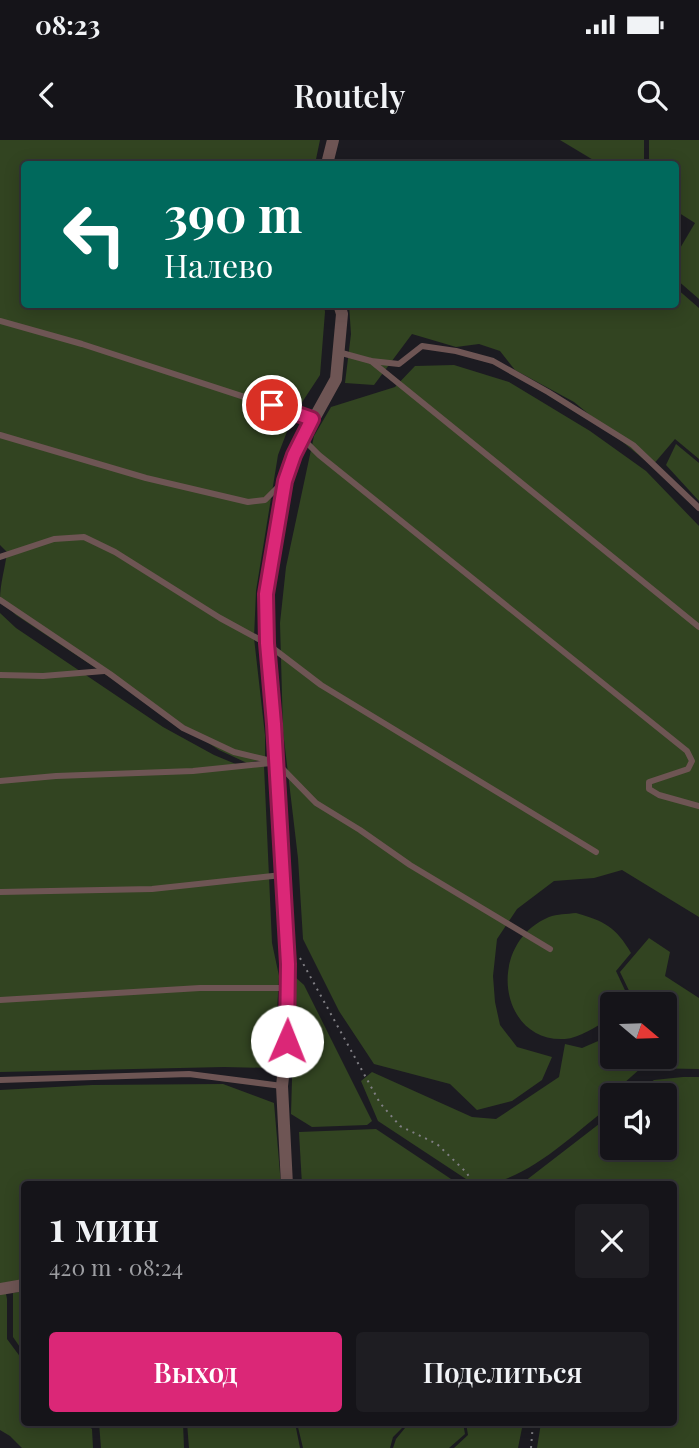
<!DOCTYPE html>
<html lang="ru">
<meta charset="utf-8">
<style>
:root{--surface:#151419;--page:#1e1d22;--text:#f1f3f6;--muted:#9d9ea2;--line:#343338;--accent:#db2777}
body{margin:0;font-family:"Playfair Display",serif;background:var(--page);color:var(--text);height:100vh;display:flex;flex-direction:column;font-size:26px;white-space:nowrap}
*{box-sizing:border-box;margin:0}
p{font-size:23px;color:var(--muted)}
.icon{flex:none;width:38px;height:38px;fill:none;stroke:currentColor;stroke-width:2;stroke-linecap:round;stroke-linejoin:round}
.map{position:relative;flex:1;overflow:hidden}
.panel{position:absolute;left:21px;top:1041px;width:656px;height:245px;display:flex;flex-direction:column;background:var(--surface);border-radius:7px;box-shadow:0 4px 18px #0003,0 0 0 2px var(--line)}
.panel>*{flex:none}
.top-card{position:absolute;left:21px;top:21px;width:658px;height:147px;border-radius:7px;box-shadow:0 4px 18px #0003,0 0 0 2px var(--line);background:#00695c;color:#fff;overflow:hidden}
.needle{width:46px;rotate:109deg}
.fabs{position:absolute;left:600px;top:852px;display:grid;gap:14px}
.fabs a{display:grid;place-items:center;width:77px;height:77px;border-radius:7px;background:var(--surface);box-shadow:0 4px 18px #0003,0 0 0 2px var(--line);font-size:35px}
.pin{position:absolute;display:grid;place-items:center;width:60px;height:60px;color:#fff;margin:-30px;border:4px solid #fff;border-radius:50%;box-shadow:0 2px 7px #0007}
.me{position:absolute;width:77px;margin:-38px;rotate:1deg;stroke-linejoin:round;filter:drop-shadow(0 0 5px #0008)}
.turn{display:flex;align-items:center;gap:24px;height:147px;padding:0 28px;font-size:32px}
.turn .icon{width:91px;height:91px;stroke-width:2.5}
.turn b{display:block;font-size:49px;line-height:60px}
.round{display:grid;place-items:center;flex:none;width:74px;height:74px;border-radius:7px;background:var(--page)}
.overview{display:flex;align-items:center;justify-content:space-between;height:119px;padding:0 28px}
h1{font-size:42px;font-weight:600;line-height:52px}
.button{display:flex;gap:14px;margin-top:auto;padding:14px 28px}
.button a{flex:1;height:80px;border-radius:7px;background:var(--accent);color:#fff;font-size:28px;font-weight:600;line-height:80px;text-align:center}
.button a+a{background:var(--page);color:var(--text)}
.status{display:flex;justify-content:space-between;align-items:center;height:49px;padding:0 35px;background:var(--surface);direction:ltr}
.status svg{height:19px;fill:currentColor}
header{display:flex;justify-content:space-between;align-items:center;height:91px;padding:0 28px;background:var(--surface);font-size:32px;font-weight:600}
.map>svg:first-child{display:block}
</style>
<div class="status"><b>08:23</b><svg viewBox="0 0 49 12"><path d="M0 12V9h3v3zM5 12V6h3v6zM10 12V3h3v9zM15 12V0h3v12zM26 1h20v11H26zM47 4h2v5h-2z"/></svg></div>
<header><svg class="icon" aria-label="back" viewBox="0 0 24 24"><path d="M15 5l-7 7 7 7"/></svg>Routely<svg class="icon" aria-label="search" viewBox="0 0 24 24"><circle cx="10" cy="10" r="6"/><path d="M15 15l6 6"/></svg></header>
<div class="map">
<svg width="699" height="1308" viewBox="0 0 699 1308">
<rect width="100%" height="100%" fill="#1c1b21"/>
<!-- green -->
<g fill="#324421">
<path d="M 0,0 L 320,0 L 315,24 L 24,24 L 24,164 L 324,165 L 325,172 L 320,235 L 293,276 L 278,315 L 256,451 L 254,498 L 265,595 L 265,619 L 247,623 L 219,610 L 16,475 L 0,460 C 0,443 5,429 7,412 L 0,405 Z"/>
<polygon points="560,0 644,0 644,24 600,24"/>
<polygon points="649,0 699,0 699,159 676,139 676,115 695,83 676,71 676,24 649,24"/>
<polygon points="676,148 699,168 699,319 675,299 652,326 574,262 515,230 500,211 479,204 456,207 412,194 374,245 345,243 351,194 349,165 676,164"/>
<polygon points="454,225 509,242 590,291 646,331 699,386 699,777 622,730 594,738 554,741 517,769 497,799 493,836 495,862 500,885 517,907 552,917 542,940 512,961 477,970 450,944 374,924 339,871 303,799 298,718 283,591 280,483 286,427 314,296 331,267 395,247 415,226"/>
<polygon points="676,304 699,323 699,361 666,325"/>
<polygon points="0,473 16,488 163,587 214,615 243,627 264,626 272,803 279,836 274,928 224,927 0,932"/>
<path d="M 576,773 C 604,781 616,787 631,813 L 616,831 L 630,861 L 626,864 L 612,864 L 612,877 L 609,880 C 596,886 579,898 565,899 C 499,903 485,804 549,777 C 557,774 567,774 576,773 Z"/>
<path d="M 649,798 L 670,812 L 665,836 L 699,858 L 699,929 L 641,928 L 623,944 L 616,955 L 612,956 L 610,966 C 573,994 524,1045 475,1045 L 378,981 L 361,941 L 372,932 L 472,977 L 496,979 L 559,937 L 565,904 L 582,908 L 612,895 L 612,917 L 665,917 L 665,864 L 633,864 L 634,861 L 620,832 Z"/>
<polygon points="295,837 304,845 372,981 367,985 312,987 291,974"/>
<polygon points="683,937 699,937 699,1308 537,1308 541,1283 674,1283 674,1045 520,1045 612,974 612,1008 665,1008 665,956 632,955 654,940"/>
<polygon points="223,944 274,963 281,1045 24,1045 24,1143 0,1147 0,950 92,945"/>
<polygon points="376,989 460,1045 302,1045 299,992"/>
<polygon points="24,1151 24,1213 13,1197 13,1153"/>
<polygon points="0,1154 6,1154 7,1159 7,1199 24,1222 24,1283 85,1283 92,1289 93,1308 22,1308 10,1296 0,1290"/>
<polygon points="99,1283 183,1283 184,1308 101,1308"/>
<polygon points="187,1283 295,1283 300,1308 189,1308"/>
<polygon points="297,1283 400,1283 402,1288 393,1297 390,1308 303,1308"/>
<polygon points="404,1283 463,1283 465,1294 449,1308 393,1308 396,1299 405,1288"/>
<polygon points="466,1283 523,1283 518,1308 454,1308 468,1295"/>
</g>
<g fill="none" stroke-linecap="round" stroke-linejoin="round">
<!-- path -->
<g stroke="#807f84" stroke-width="2" stroke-dasharray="2 5" stroke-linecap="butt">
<polyline points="300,818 380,963 400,986 437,1004 467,1033 473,1045"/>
<polyline points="531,1308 533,1283"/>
</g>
<!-- service -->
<g stroke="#6e5554" stroke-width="6">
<polyline points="0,181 82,204 312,279"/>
<polyline points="338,212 371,221 399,224 422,206 456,211 493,221 548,252 633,305 699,368"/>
<polyline points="371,221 699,487"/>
<polyline points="0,295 146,338 248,362 265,360 281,344"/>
<polyline points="302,298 319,315 687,611 692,621 688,629 649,642 649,649 659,655 699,666"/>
<polyline points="0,417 54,399 84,397 115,412 220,478 266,503 321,545 596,712"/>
<polyline points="0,460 110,534 183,588 234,612 276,622 316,663 360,690 410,725 550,809"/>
<polyline points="0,535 43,536 104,531"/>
<polyline points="0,641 56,636 193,631 271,623"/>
<polyline points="0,752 152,749 282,735"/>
<polyline points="0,860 200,848 288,848"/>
<polyline points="0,940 189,934 282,946"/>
</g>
<!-- minor -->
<g stroke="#6e5554" stroke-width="12">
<polyline points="327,24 333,0"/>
<polyline points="287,1045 282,946 287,901 288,824 274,584 266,503 266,454 285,341 294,315 336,239 342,174 339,164"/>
<polyline points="0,1149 24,1145"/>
</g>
</g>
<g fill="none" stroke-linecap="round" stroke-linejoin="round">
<!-- route casing -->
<g stroke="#8e194d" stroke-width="18">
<polyline id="route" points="272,265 312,279 294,315 285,341 266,454 267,503 274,584 288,824 287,901"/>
</g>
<!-- route -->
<use href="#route" stroke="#db2777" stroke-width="12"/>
</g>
</svg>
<div class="fabs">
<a><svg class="needle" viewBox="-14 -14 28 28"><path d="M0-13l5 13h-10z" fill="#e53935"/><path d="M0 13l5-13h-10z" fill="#9d9ea2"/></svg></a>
<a><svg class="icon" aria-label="sound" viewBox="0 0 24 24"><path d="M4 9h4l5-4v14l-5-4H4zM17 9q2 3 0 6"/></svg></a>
</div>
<div class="pin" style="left:272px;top:265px;background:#d93025"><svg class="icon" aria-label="arrive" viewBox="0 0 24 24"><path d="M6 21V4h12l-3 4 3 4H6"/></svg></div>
<svg class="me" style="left:287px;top:901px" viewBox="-20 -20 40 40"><circle r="19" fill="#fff"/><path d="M0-13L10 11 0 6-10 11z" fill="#db2777"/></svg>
<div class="top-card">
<div class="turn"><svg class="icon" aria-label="left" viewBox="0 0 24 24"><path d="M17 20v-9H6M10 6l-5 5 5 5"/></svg><div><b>390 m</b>Налево</div></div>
</div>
<section class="panel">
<div class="overview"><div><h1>1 мин</h1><p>420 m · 08:24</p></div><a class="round"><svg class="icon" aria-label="close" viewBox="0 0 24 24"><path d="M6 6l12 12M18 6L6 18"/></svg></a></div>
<div class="button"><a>Выход</a><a>Поделиться</a></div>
</section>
</div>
